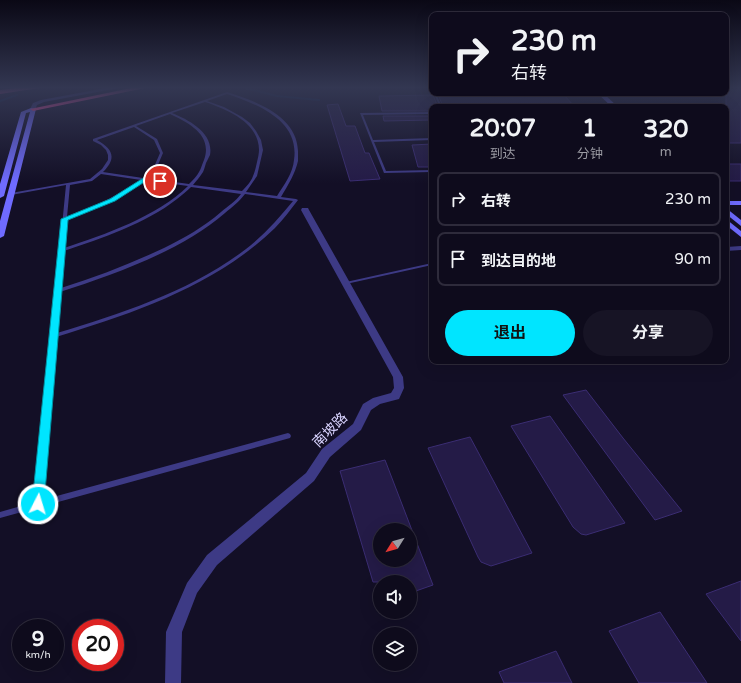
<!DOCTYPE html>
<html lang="zh">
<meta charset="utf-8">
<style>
:root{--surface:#0e0b1c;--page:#171425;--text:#f1f3f6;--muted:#9b9ba3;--line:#2e2b3b;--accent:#00e5ff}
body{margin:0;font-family:"Varela Round","Noto Sans SC",sans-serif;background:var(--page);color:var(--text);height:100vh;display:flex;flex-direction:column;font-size:15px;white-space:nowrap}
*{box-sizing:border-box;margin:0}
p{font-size:13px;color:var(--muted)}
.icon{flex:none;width:22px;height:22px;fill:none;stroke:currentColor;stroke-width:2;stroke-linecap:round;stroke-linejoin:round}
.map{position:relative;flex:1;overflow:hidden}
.details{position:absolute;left:429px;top:104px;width:300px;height:260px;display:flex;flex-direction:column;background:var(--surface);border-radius:8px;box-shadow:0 4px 16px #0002,0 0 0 1px var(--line)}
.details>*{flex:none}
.top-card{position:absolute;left:429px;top:12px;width:300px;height:84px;border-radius:8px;box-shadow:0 4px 16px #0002,0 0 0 1px var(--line);background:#0e0b1c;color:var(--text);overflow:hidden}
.needle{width:26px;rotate:233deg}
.controls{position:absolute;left:373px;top:523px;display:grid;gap:8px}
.controls a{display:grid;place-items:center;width:44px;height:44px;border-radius:50%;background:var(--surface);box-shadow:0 4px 16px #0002,0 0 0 1px var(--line);font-size:20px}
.speed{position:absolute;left:12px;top:619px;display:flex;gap:8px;font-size:20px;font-weight:700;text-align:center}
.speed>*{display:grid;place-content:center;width:52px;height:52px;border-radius:50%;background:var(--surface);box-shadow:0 4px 16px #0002,0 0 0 1px var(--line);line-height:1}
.speed small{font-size:10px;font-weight:400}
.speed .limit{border:6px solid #d22;background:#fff;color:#111}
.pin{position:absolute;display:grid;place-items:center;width:34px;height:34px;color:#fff;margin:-17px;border:2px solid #fff;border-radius:50%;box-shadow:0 1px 4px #0007}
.me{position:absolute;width:44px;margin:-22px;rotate:5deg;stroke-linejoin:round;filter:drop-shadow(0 0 3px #0008)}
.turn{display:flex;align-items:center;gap:14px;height:84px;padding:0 16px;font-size:18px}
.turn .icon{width:52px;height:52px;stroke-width:2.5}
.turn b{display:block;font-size:28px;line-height:34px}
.eta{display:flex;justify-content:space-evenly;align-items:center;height:68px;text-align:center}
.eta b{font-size:24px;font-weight:700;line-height:28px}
.cta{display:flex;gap:8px;margin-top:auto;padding:8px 16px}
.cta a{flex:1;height:46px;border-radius:24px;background:var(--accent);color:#111;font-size:16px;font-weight:700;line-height:46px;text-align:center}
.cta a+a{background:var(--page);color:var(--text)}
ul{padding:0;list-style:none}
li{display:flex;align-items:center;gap:12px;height:54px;margin:0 8px 6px;padding:0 8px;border:2px solid var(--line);border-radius:8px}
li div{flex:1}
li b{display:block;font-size:15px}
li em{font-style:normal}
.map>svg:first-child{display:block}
</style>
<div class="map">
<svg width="741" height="683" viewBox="0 0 741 683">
<rect width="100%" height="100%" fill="#130f26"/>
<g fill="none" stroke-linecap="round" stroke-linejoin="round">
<!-- stream -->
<g stroke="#0c2248" stroke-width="2">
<polyline points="241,87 277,96 319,100"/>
<polyline points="0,101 17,95"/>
</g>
</g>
<!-- building -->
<g fill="#241b47" stroke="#3b2d73" fill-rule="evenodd">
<rect x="726" y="87" width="15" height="56"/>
<polygon points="493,93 562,93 575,107 443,107 438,94"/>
<polygon points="433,95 438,107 432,107 432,111 382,111 379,96"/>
<polygon points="338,104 346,126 355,126 365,153 369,153 380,179 350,181 327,105"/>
<polygon points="383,116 432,116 432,120 384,121"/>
<polygon points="432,144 432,167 418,167 412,145"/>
<rect x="726" y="164" width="15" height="17"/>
<polygon points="586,390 623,438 682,511 655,520 563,395"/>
<polygon points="550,416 625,523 586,535 581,534 573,527 511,426"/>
<polygon points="470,437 532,553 491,566 481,562 478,557 428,448"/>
<path d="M 385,460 L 433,585 L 410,593 L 410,582 L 373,582 L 340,471 ZM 380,530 L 410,530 L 410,560 L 380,560 Z"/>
<polygon points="741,581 741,641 706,594"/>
<polygon points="660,612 707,683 639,683 609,631"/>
<polygon points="556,651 572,683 504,683 499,672"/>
</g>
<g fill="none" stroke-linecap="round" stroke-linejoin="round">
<!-- lane -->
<g fill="#3d3a85" fill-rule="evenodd">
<path d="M 227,92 C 256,101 297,116 298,151 C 298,154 298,158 298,161 C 295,174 288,185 281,197 L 296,199 L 298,200 C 291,209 283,220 275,228 C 215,286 134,313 56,337 L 42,500 L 288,433 L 290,434 L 291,436 L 290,438 L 0,518 L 0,512 L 35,502 L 66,185 L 11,195 L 9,194 L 11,193 L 90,179 L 102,169 L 108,160 L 108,155 L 106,150 L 101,145 L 93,141 L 93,139 ZM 227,94 C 257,104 300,120 294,160 C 293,173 284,185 277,196 L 246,192 L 257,176 L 263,150 L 261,140 L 256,131 L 250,123 L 242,117 L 224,107 L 207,101 ZM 205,102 C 226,109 259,122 259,150 C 259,153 258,158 257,162 C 256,166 255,172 253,176 C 251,182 246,187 242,191 L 193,185 C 196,181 200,177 203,172 C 204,170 205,166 206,163 C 207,161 209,157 210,155 C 214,133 189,120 172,113 ZM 170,114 C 189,123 213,135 204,160 C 202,164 201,169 199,172 C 197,176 193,180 189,184 L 146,178 L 157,167 L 163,153 L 157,139 L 136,126 ZM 134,127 L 154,140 L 160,153 L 154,167 L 143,178 L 103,172 C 117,158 113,149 97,140 ZM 101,174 L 141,180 C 118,196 93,207 67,217 L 70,185 L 92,181 ZM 144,180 L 188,186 C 158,216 104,235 64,248 L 67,220 L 101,205 L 123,195 ZM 191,187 L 241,194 C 236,201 228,206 221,212 C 204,227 184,238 164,248 C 130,264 96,277 61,288 L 64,251 C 102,238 145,224 177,199 C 182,195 187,191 191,187 ZM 245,194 L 293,201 C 279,218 264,235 246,249 C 191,291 123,313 57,333 L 60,292 C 115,274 181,251 225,213 C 232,207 239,202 245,194 Z"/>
<polygon points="435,93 436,94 442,107 440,107 434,94"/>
<polygon points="432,112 432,114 363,115 373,140 432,138 432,140 374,142 386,171 432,170 432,172 384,173 360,113"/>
<polygon points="432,263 432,265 346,284 344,283 346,282"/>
</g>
<!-- street -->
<g fill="#3d3a85" fill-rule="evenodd">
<polygon points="111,87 124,87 44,102 37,105 35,110 30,109 33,103 41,100"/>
<polygon points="302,208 308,208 309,210 403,377 404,388 399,399 380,404 371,410 361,430 330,457 314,481 217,565 197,593 182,632 181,683 165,683 166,632 187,583 207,555 306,473 322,449 353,424 363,404 373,398 391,393 394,388 393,377 301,210"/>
<polygon points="741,246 741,250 726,251 726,247"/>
</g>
<!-- secondary -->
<g fill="#6f6bff" fill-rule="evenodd">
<polygon points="597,93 603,93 618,107 612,107"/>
<polygon points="31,108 36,109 4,236 0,238 0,221 30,112 26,113 4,196 0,198 0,184 21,112"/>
<rect x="726" y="201" width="15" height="4"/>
<polygon points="726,208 741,220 741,226 726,214"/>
<polygon points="726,219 741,231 741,237 726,225"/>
</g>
<!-- highway -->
<g fill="#ff4fa3" fill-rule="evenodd">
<polygon points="24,87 46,87 0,94 0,90"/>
<polygon points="136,87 150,87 33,111 30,109"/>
</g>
</g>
<!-- sky -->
<linearGradient id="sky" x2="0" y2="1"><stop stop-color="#0a0815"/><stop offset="0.48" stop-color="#333752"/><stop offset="1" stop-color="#333752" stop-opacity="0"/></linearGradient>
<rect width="741" height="183" fill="url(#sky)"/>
<!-- route -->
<polygon fill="#00e5ff" stroke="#0095a6" points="145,177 163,181 160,183 146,181 115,201 68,220 44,504 43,508 38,510 34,508 32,504 61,219 110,199"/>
<g text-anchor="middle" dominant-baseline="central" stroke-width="3.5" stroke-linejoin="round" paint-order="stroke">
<!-- near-street labels -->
<g font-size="14" fill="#d9d4ff" stroke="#130f26">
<text transform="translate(330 430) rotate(-45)">南坡路</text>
</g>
</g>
</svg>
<div class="controls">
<a><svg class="needle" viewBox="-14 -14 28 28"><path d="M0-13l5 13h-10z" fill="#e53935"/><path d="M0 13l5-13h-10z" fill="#9b9ba3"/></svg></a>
<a><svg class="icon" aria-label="sound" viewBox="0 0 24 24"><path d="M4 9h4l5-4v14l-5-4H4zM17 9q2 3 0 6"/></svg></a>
<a><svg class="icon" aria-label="layers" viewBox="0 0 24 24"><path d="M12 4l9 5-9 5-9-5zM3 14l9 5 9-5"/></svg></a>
</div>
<div class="speed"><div>9<small>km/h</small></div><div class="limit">20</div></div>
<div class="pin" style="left:160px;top:181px;background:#d93025"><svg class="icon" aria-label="arrive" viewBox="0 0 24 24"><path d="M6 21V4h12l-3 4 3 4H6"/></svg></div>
<svg class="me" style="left:38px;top:504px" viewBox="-20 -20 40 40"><circle r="17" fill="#00e5ff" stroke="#fff" stroke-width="3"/><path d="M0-11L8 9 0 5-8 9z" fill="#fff"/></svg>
<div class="top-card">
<div class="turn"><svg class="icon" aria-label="right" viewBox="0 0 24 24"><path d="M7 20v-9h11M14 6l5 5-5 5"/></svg><div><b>230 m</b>右转</div></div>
</div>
<section class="details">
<div class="eta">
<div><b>20:07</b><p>到达</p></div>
<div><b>1</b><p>分钟</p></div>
<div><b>320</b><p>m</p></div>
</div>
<ul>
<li><svg class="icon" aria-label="right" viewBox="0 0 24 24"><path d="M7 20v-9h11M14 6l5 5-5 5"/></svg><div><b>右转</b></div><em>230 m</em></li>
<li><svg class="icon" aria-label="arrive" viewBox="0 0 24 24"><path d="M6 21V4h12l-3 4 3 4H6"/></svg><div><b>到达目的地</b></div><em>90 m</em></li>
</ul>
<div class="cta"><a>退出</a><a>分享</a></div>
</section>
</div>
